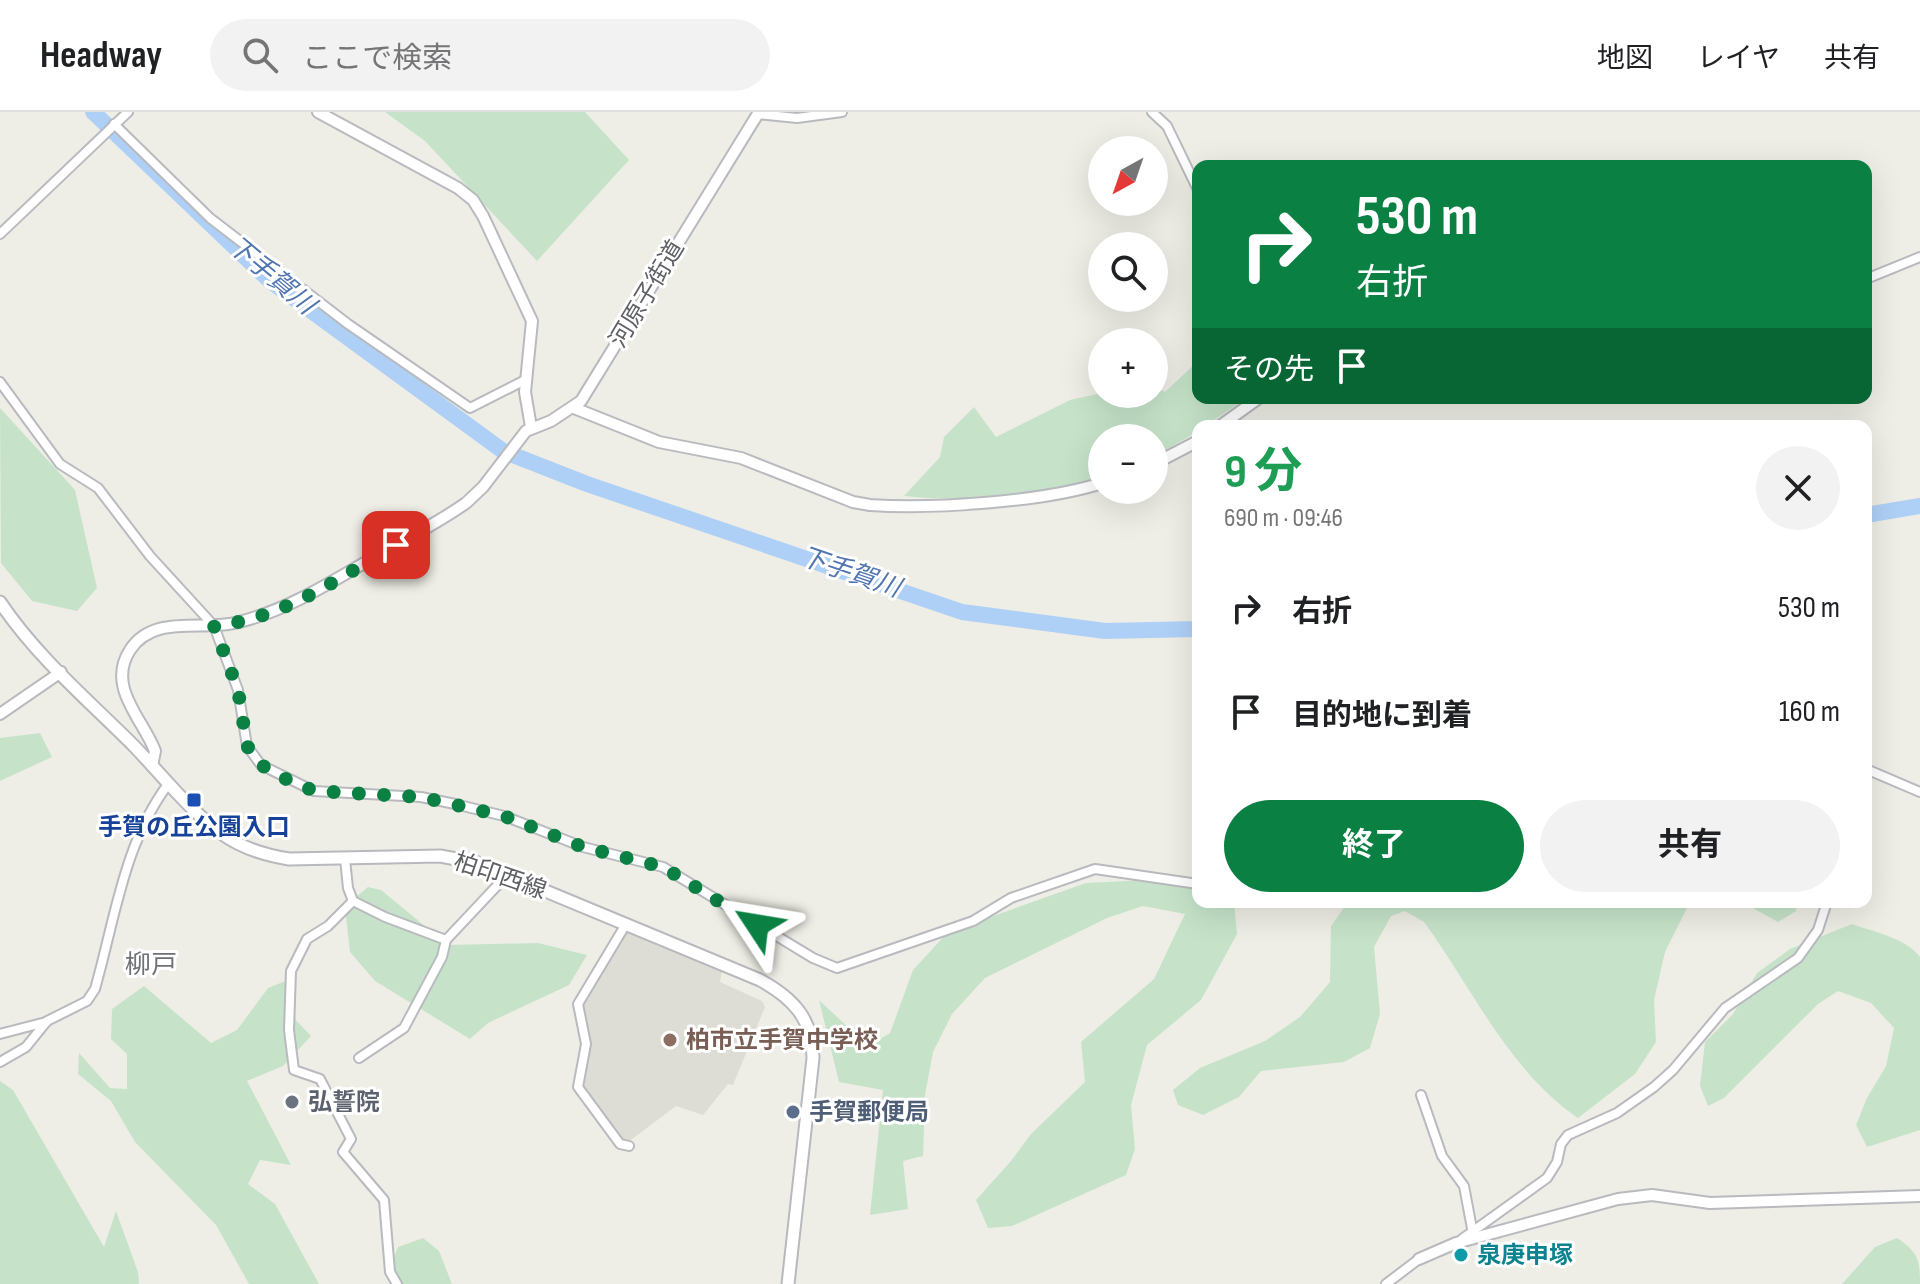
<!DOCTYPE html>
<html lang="ja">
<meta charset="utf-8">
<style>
:root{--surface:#fff;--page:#f2f2f2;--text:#202124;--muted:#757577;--line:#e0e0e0;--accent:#0b8043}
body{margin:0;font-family:"Sofia Sans Condensed","Noto Sans JP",sans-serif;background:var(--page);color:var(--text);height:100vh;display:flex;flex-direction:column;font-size:30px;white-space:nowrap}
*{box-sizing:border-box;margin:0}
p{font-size:26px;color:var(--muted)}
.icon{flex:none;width:44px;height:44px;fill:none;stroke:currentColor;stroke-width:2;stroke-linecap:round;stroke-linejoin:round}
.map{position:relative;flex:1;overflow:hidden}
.side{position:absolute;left:1192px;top:308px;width:680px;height:488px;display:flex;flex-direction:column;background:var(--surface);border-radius:16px;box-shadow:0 8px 32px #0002}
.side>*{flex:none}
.top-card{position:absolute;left:1192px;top:48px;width:680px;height:244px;border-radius:16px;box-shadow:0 8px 32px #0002;background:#0b8043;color:#fff;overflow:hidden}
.needle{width:52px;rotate:220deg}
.fabs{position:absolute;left:1088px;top:24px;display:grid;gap:16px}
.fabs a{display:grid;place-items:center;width:80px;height:80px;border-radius:50%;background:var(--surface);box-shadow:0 8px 32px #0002;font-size:40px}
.pin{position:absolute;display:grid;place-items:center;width:68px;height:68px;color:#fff;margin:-34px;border-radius:16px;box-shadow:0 4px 12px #0006}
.me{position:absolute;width:88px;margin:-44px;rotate:303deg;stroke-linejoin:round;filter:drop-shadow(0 0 6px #0008)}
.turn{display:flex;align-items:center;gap:28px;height:168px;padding:0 32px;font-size:36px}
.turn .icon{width:104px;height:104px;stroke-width:2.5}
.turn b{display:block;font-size:56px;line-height:68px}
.then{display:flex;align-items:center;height:76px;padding:0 32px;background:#0003;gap:16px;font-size:30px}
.round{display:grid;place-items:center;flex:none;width:84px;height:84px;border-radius:42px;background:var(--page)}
.overview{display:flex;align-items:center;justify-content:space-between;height:136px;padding:0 32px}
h1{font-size:48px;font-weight:700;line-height:60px;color:#1e9e55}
.button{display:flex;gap:16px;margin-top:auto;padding:16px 32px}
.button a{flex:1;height:92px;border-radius:48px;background:var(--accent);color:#fff;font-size:32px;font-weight:700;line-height:92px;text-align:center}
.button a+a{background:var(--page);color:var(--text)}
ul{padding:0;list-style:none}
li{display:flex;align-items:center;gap:24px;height:104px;padding:0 32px}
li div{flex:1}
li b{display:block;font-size:30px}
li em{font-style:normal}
header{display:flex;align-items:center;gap:48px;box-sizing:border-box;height:112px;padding:0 40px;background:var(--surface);border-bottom:2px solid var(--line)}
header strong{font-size:38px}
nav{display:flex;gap:44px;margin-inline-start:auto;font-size:28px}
.search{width:560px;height:72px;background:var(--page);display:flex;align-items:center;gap:20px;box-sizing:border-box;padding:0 28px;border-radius:44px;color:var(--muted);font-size:30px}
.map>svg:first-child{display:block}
</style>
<header>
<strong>Headway</strong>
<div class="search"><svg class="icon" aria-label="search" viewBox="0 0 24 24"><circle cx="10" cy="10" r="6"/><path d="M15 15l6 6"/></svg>ここで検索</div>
<nav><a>地図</a><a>レイヤ</a><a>共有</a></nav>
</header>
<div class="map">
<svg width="1920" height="1172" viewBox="0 0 1920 1172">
<rect width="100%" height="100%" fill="#eeeee6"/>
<!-- education -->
<polygon fill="#deddd5" points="630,820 722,859 720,870 762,889 765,895 733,973 728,972 703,1003 676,994 627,1031 622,1029 582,978 588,920 581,897 623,822"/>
<!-- green -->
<g fill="#c6e3c9">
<polygon points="385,0 585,0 629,48 537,149 425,29"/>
<path d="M 1198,249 L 1198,286 L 1247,286 L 1205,314 L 1198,314 L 1198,319 L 1154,345 L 1154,326 L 1102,326 L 1102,364 C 1045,383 964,391 904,384 L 940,345 L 944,325 L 974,295 L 996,325 L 1070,288 L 1102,281 L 1154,282 L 1154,273 L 1165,280 Z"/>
<polygon points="0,296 75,378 97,476 77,499 32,489 1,451"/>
<polygon points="40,621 52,645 0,669 0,626"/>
<polygon points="1144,768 1190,776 1198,781 1198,790 1234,790 1237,822 1201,888 1147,933 1131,993 1135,1037 1126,1063 1012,1114 988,1116 976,1088 1011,1049 1031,1022 1085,970 1081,930 1154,867 1185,802 1143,794 1107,806 985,866 952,902 933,940 925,983 923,1044 903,1049 908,1097 870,1103 883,978 839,970 819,888 868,934 890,921 913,858 948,820 1086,771"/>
<polygon points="368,775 381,778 448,833 538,831 587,843 569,873 488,911 470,927 375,869 350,840 346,805 351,789"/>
<path d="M 1348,790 L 1690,790 L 1665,840 L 1654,888 L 1656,930 L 1635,962 L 1578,1006 C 1508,958 1473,877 1424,810 L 1405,799 L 1391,804 L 1374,835 L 1380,902 L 1370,936 L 1344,950 L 1261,959 L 1239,985 L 1203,1003 L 1178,993 L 1173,978 L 1200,956 L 1265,929 L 1300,905 L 1330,870 L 1331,814 Z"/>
<polygon points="1742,790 1797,790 1796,799 1778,810"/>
<path d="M 1852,812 C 1874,820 1906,826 1920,845 L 1920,1018 L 1867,1035 L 1856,1013 L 1867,986 L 1886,954 L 1894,916 L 1871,891 L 1838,879 L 1818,892 L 1724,986 L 1708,994 L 1700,974 L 1705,930 L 1733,902 L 1757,861 L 1790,837 Z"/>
<polygon points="288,868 292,904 311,924 283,954 247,969 291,1053 260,1048 248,1072 275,1092 319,1172 249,1172 216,1113 135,1030 111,989 78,962 79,941 110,976 127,977 127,942 111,927 112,897 144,874 211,931 237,918 268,876"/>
<polygon points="0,969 13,978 104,1135 116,1099 138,1160 139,1172 0,1172"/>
<polygon points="423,1126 439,1139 452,1172 393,1172 387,1164 398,1135"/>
<path d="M 1897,1126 C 1918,1140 1920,1148 1920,1172 L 1842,1172 L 1875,1135 Z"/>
</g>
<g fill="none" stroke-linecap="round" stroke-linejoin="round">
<!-- river -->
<g stroke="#afd0f6" stroke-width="16">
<polyline points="93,0 269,168 503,339"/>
<polyline points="513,343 587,372 962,500 1105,519 1198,517"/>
<polyline points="1866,403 1920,394"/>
</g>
<!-- minor casing -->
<g stroke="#b8babf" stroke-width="12">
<g id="minor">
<polyline points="1152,0 1167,14 1198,78"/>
<polyline points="757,2 797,6 842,0"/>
<polyline points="114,12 210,106 348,212 470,296 525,268"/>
<polyline points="0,122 128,0"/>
<polyline points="1866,167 1920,145"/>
<polyline points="0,270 60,352 98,376 150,444 214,514 238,578 247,634 261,653 314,679 421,685 455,692 504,704 583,735 663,755 813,846 837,856 973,809 1011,786 1095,757 1198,772"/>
<polyline points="1866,657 1920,680"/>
<polyline points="345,747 348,776 353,789 328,814 307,827 291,859 289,918 294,958 320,967 351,1027 343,1040 384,1088 390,1160 397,1172"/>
<polyline points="353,789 385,805 446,828"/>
<polyline points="626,812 578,892 586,932 578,975 620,1032 629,1034"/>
<polyline points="0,922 46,910"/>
<polyline points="359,946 404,916 442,845 446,828 508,762"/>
<path d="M 0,950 L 26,935 L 47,909 L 87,889 L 95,877 C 115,807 124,730 169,671"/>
<polyline points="1421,983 1442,1044 1464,1074 1473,1122"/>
<polyline points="1462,1127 1547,1066 1557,1050 1561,1032 1568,1023 1617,1001 1654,975 1673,958 1725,896 1798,846 1818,818 1827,790"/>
<polyline points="1386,1172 1419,1147"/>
</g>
</g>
<!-- tertiary casing -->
<g stroke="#b8babf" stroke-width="14">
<g id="tertiary">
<polyline points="318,0 458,76 473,88 483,104 532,209 525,280 531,315"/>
<path d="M 574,296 L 659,330 L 741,346 L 853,390 L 870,393 C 932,397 1043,390 1102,371"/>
<polyline points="1220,314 1259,286"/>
<polyline points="1154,352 1198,329"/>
<polyline points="0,602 61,560"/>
<path d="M 152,654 L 155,639 C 143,607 106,575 130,538 C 154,501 203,520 239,510 C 287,498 328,472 371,447 C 403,429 436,412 466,391 L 483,375 L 526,319 L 551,309 L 581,289 L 759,0"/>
<polyline points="1419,1147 1456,1131 1618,1087 1652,1083 1710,1091 1920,1084"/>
</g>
</g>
<!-- secondary casing -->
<g stroke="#b8b9be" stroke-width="15">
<path id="secondary" d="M 0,490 C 36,544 88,588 134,634 C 162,663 188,697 221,721 C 241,736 264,743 289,747 L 440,744 L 478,751 L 760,868 C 793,886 813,907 813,946 L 788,1172"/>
</g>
<!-- minor -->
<use href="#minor" stroke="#fff" stroke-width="8"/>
<!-- tertiary -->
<use href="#tertiary" stroke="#fff" stroke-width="10"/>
<!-- secondary -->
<use href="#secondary" stroke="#fff" stroke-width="11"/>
</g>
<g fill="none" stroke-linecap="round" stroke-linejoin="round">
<!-- route -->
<path stroke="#0b8043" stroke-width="14" stroke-dasharray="0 25.2" d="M 396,433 C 339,466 282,507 214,514 L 238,578 L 247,634 L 261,653 L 286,667 L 314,679 L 421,685 L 504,704 L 583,735 L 663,755 L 757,813"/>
</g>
<!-- markers -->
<rect fill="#1a4fb4" stroke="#fff" stroke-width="3" x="186" y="680" width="16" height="16" rx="4"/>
<circle fill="#8d6e63" stroke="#fff" stroke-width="3" cx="670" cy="928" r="8"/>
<circle fill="#6b7280" stroke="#fff" stroke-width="3" cx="292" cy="990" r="8"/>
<circle fill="#5c6f8a" stroke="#fff" stroke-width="3" cx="793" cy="1000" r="8"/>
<circle fill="#0f9aa8" stroke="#fff" stroke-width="3" cx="1461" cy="1143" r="8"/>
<g text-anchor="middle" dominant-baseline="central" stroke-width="6" stroke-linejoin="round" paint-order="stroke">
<!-- street labels -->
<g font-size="24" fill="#5e6065" stroke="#fff">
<text transform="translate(647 182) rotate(-59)">河原子街道</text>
<text transform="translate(500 764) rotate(19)">柏印西線</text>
</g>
<!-- transit labels -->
<g font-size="24" font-weight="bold" fill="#164399" stroke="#fff">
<text x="194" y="715">手賀の丘公園入口</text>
</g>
<!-- education labels -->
<g font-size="24" font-weight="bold" fill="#785e54" stroke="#fff" text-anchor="start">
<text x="686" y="928">柏市立手賀中学校</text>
</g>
<!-- worship labels -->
<g font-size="24" font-weight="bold" fill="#5b616d" stroke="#fff" text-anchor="start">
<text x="308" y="990">弘誓院</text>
</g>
<!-- service labels -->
<g font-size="24" font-weight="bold" fill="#4e5e75" stroke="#fff" text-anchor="start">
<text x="809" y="1000">手賀郵便局</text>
</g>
<!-- culture labels -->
<g font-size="24" font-weight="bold" fill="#0d838f" stroke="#fff" text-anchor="start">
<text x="1477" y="1143">泉庚申塚</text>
</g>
<!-- water labels -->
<g font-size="26" font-style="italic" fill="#5075b0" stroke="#fff">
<text transform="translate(271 164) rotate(40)">下手賀川</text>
<text transform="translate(850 461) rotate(19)">下手賀川</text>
</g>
<!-- neighbourhood labels -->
<g font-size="26" fill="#6f7277" stroke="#fff">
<text x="151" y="853">柳戸</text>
</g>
</g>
</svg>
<div class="fabs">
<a><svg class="needle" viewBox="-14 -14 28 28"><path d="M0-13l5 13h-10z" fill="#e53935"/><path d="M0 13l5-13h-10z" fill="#757577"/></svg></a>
<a><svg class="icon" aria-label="search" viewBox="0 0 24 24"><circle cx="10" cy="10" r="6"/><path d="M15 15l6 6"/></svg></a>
<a>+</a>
<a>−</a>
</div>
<div class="pin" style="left:396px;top:433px;background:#d93025"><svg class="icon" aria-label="arrive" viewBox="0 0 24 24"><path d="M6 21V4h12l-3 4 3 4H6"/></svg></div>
<svg class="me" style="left:757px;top:813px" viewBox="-20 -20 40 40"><path d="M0-17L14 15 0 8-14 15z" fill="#0b8043" stroke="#fff" stroke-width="4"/></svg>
<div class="top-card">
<div class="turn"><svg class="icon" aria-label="right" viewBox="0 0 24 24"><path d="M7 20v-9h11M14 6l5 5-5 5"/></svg><div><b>530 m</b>右折</div></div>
<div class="then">その先<svg class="icon" aria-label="arrive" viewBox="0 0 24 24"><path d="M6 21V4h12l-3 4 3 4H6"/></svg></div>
</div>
<section class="side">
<div class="overview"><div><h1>9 分</h1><p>690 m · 09:46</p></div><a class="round"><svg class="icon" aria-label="close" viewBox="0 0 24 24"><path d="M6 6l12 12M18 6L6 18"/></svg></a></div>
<ul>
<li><svg class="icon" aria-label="right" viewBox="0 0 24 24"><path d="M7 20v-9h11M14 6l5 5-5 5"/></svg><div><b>右折</b></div><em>530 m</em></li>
<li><svg class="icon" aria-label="arrive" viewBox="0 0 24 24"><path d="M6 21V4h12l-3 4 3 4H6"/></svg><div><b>目的地に到着</b></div><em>160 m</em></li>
</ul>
<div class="button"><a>終了</a><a>共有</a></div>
</section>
</div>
